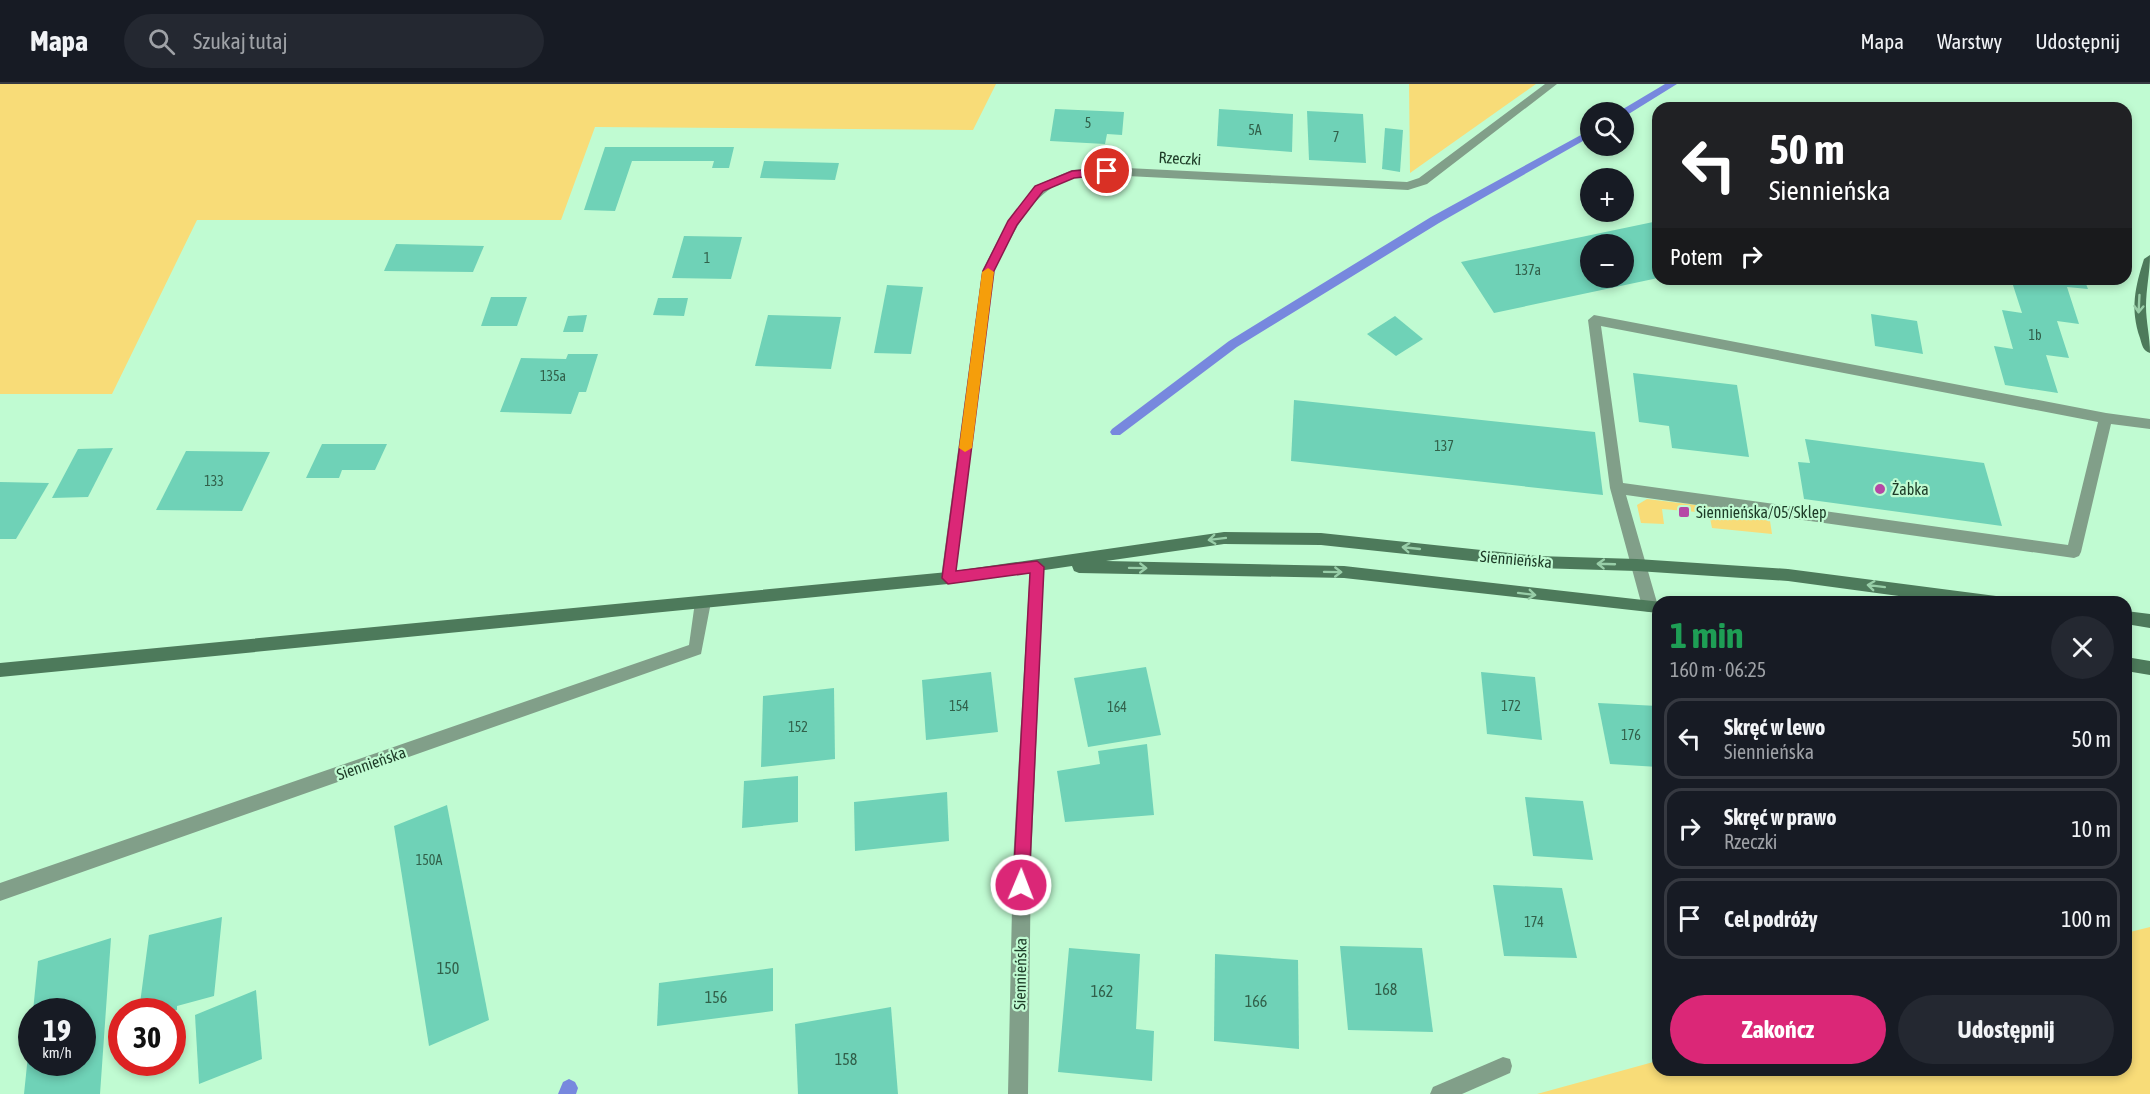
<!DOCTYPE html>
<html lang="pl">
<meta charset="utf-8">
<style>
:root{--surface:#171b24;--page:#242831;--text:#f1f3f6;--muted:#9ea1a6;--line:#363941;--accent:#db2777}
body{margin:0;font-family:"Asap Condensed",sans-serif;background:var(--page);color:var(--text);height:100vh;display:flex;flex-direction:column;font-size:22px;white-space:nowrap}
*{box-sizing:border-box;margin:0}
p{font-size:20px;color:var(--muted)}
.icon{flex:none;width:33px;height:33px;fill:none;stroke:currentColor;stroke-width:2;stroke-linecap:round;stroke-linejoin:round}
.map{position:relative;flex:1;overflow:hidden}
.side{position:absolute;left:1652px;top:512px;width:480px;height:480px;display:flex;flex-direction:column;background:var(--surface);border-radius:18px;box-shadow:0 3px 9px #0003}
.side>*{flex:none}
.guide{position:absolute;left:1652px;top:18px;width:480px;height:183px;border-radius:18px;box-shadow:0 3px 9px #0003;background:#202124;color:#fff;overflow:hidden}
.tools{position:absolute;left:1580px;top:18px;display:grid;gap:12px}
.tools a{display:grid;place-items:center;width:54px;height:54px;border-radius:50%;background:var(--surface);box-shadow:0 3px 9px #0003;font-size:30px}
.speed{position:absolute;left:18px;top:914px;display:flex;gap:12px;font-size:30px;font-weight:700;text-align:center}
.speed>*{display:grid;place-content:center;width:78px;height:78px;border-radius:50%;background:var(--surface);box-shadow:0 3px 9px #0003;line-height:1}
.speed small{font-size:15px;font-weight:400}
.speed .limit{border:9px solid #d22;background:#fff;color:#111}
.pin{position:absolute;display:grid;place-items:center;width:51px;height:51px;color:#fff;margin:-26px;border:3px solid #fff;border-radius:50%;box-shadow:0 2px 6px #0007}
.me{position:absolute;width:66px;margin:-33px;rotate:1deg;stroke-linejoin:round;filter:drop-shadow(0 0 4px #0008)}
.turn{display:flex;align-items:center;gap:21px;height:126px;padding:0 18px;font-size:27px}
.turn .icon{width:78px;height:78px;stroke-width:2.5}
.turn b{display:block;font-size:42px;line-height:51px}
.then{display:flex;align-items:center;height:57px;padding:0 18px;background:#0003;gap:12px;font-size:22px}
.round{display:grid;place-items:center;flex:none;width:63px;height:63px;border-radius:32px;background:var(--page)}
.head{display:flex;align-items:center;justify-content:space-between;height:102px;padding:0 18px}
h1{font-size:36px;font-weight:700;line-height:45px;color:#1e9e55}
.primary-button{display:flex;gap:12px;margin-top:auto;padding:12px 18px}
.primary-button a{flex:1;height:69px;border-radius:36px;background:var(--accent);color:#fff;font-size:24px;font-weight:700;line-height:69px;text-align:center}
.primary-button a+a{background:var(--page);color:var(--text)}
ul{padding:0;list-style:none}
li{display:flex;align-items:center;gap:18px;height:81px;margin:0 12px 9px;padding:0 6px;border:3px solid var(--line);border-radius:18px}
li div{flex:1}
li b{display:block;font-size:22px}
li em{font-style:normal}
header{display:flex;align-items:center;gap:36px;box-sizing:border-box;height:84px;padding:0 30px;background:var(--surface);border-bottom:2px solid var(--line)}
header strong{font-size:28px}
nav{display:flex;gap:33px;margin-inline-start:auto;font-size:21px}
.search{width:420px;height:54px;background:var(--page);display:flex;align-items:center;gap:15px;box-sizing:border-box;padding:0 21px;border-radius:33px;color:var(--muted);font-size:22px}
.map>svg:first-child{display:block}
</style>
<header>
<strong>Mapa</strong>
<div class="search"><svg class="icon" aria-label="search" viewBox="0 0 24 24"><circle cx="10" cy="10" r="6"/><path d="M15 15l6 6"/></svg>Szukaj tutaj</div>
<nav><a>Mapa</a><a>Warstwy</a><a>Udostępnij</a></nav>
</header>
<div class="map">
<svg width="2150" height="1010" viewBox="0 0 2150 1010">
<rect width="100%" height="100%" fill="#c0fbd2"/>
<!-- green -->
<g fill="#f8dc78">
<polygon points="0,0 996,0 973,46 595,43 561,136 197,136 112,310 0,310"/>
<polygon points="1409,0 1536,0 1410,89"/>
<polygon points="1647,415 1769,430 1772,450 1712,444 1709,429 1662,425 1664,440 1641,439 1637,421"/>
<polygon points="2150,843 2150,1010 1537,1010 1657,977 1658,986 2126,986 2126,849"/>
</g>
<g fill="none" stroke-linecap="round" stroke-linejoin="round">
<!-- stream -->
<g fill="#7788de" fill-rule="evenodd">
<polygon points="1665,0 1677,0 1627,31 1623,32 1623,28 1618,28"/>
<polygon points="1590,46 1590,53 1439,139 1237,263 1120,351 1112,351 1110,348 1112,345 1229,257 1431,133"/>
<polygon points="569,995 575,998 578,1004 576,1010 558,1010 563,998"/>
</g>
</g>
<!-- building -->
<g fill="#6fd2b7" fill-rule="evenodd">
<polygon points="1055,25 1124,28 1122,51 1107,50 1105,60 1050,57"/>
<polygon points="1219,25 1293,30 1292,68 1217,62"/>
<polygon points="1307,27 1363,30 1366,79 1309,76"/>
<polygon points="1385,44 1403,46 1400,88 1382,85"/>
<polygon points="605,63 734,63 729,84 712,84 714,77 632,77 615,127 584,126"/>
<polygon points="764,77 839,79 835,96 760,94"/>
<path d="M 1658,137 L 1658,194 L 1494,229 L 1461,178 ZM 1590,160 L 1623,160 L 1623,194 L 1590,194 Z"/>
<polygon points="684,152 742,153 731,195 672,194"/>
<polygon points="396,160 484,162 473,188 384,187"/>
<polygon points="2011,195 2084,195 2088,205 2067,203 2079,240 2057,237 2069,274 2046,271 2058,309 2005,301 1994,262 2013,265 2002,226 2022,229"/>
<polygon points="887,201 923,203 911,270 874,269"/>
<polygon points="491,213 527,213 517,242 481,242"/>
<polygon points="658,214 688,214 684,232 653,231"/>
<polygon points="1871,230 1917,237 1923,270 1875,262"/>
<polygon points="587,231 583,248 563,248 568,232"/>
<polygon points="768,231 841,233 831,285 755,282"/>
<polygon points="1395,232 1423,255 1396,272 1367,250"/>
<polygon points="568,270 598,270 586,308 579,308 571,330 500,328 521,274 566,275"/>
<polygon points="1633,289 1737,301 1749,373 1672,364 1669,342 1639,338"/>
<polygon points="1294,316 1595,348 1603,411 1291,377"/>
<polygon points="1805,355 1984,379 2002,442 1804,415 1798,378 1810,379"/>
<polygon points="322,360 387,360 375,386 342,386 339,394 306,394"/>
<polygon points="113,364 88,413 52,414 78,365"/>
<polygon points="186,367 270,368 242,427 156,426"/>
<polygon points="0,398 49,399 16,455 0,455"/>
<polygon points="1146,583 1161,651 1088,663 1074,594"/>
<polygon points="991,588 998,648 926,656 922,596"/>
<polygon points="1481,588 1535,593 1542,656 1487,650"/>
<polygon points="834,604 835,675 761,683 763,612"/>
<polygon points="1598,619 1658,622 1658,683 1610,680"/>
<polygon points="1147,660 1154,731 1065,738 1057,687 1100,680 1098,667"/>
<polygon points="798,692 798,738 742,744 744,697"/>
<polygon points="947,708 949,757 855,767 854,718"/>
<polygon points="1525,713 1583,717 1593,776 1533,772"/>
<polygon points="447,721 489,936 429,962 394,742"/>
<polygon points="1493,801 1562,804 1577,874 1504,872"/>
<polygon points="222,833 214,912 177,922 177,926 172,927 139,927 149,851"/>
<polygon points="111,854 100,1010 24,1010 30,952 32,978 82,978 82,927 33,927 38,877"/>
<polygon points="1340,862 1422,864 1433,948 1348,946"/>
<polygon points="1069,864 1140,870 1136,945 1154,947 1152,997 1058,988"/>
<polygon points="1215,870 1298,876 1299,965 1214,957"/>
<polygon points="773,884 773,927 657,942 659,899"/>
<polygon points="256,906 262,975 199,1000 195,931"/>
<polygon points="891,923 898,1010 798,1010 795,940"/>
</g>
<g fill="none" stroke-linecap="round" stroke-linejoin="round">
<!-- service -->
<path fill="#819f89" fill-rule="evenodd" d="M 1594,231 L 2106,329 L 2150,335 L 2150,345 L 2111,340 L 2081,468 L 2079,472 L 2074,474 L 1626,411 L 1658,522 L 1655,527 L 1650,528 L 1645,527 L 1642,522 L 1610,404 L 1588,236 ZM 1601,242 L 2098,338 L 2068,461 L 1623,399 Z"/>
<!-- minor -->
<g fill="#819f89" fill-rule="evenodd">
<path d="M 1545,0 L 1557,0 L 1427,100 L 1408,106 L 1107,91 C 1097,92 1084,91 1074,94 C 1031,105 1013,150 994,187 L 955,494 L 953,498 L 943,498 L 941,494 L 982,187 L 1008,137 L 1035,102 L 1072,86 L 1107,83 L 1407,98 L 1419,94 Z"/>
<polygon points="1037,477 1042,479 1044,483 1031,778 1028,1010 1008,1010 1013,778 1030,483 1032,479"/>
<polygon points="703,512 708,513 711,518 701,570 0,817 0,799 689,561 695,518 698,513"/>
<polygon points="1503,973 1510,975 1512,982 1510,989 1462,1010 1430,1010 1433,1003"/>
</g>
<!-- secondary -->
<g fill="#4d7a5b" fill-rule="evenodd">
<path d="M 2150,171 C 2150,188 2146,205 2146,222 C 2146,238 2150,253 2150,269 C 2143,267 2142,261 2140,254 C 2130,225 2135,203 2144,175 Z"/>
<polygon points="1224,448 1321,449 1537,472 1637,475 1788,485 1996,512 2001,513 2003,518 1943,518 1788,497 1637,487 1537,484 1321,461 1224,460 1106,477 1344,482 1661,518 1658,518 1658,529 1344,494 1079,489 1074,487 1072,482 948,500 0,593 0,579 948,488"/>
<polygon points="2126,527 2150,530 2150,544 2126,540"/>
<polygon points="2126,573 2150,577 2150,591 2126,587"/>
</g>
</g>
<!-- one-way arrows -->
<defs><path id="oneway-shaft" d="M-6 0H5M1.5-3L5.5 0L1.5 3" fill="none" stroke-width="1.6" stroke-linecap="round" stroke-linejoin="round" transform="scale(1.5)"/></defs>
<g stroke="#98cea8">
<use href="#oneway-shaft" transform="translate(2139 220) rotate(93)"/>
<use href="#oneway-shaft" transform="translate(1217 455) rotate(173)"/>
<use href="#oneway-shaft" transform="translate(1411 464) rotate(-174)"/>
<use href="#oneway-shaft" transform="translate(1606 480) rotate(-178)"/>
<use href="#oneway-shaft" transform="translate(1138 484) rotate(1)"/>
<use href="#oneway-shaft" transform="translate(1333 488) rotate(1)"/>
<use href="#oneway-shaft" transform="translate(1876 502) rotate(-173)"/>
<use href="#oneway-shaft" transform="translate(1527 510) rotate(7)"/>
</g>
<!-- route -->
<polygon fill="#db2777" stroke="#8e194d" stroke-width="1.5" points="1107,84 1111,85 1111,90 1074,94 1043,107 1017,141 994,187 956,487 1037,477 1044,483 1029,801 1027,806 1021,809 1016,806 1013,801 1030,489 948,500 942,494 983,187 1008,137 1035,102 1072,87"/>
<!-- slow -->
<polygon fill="#f59e0b" points="988,184 994,188 972,364 965,368 959,364 982,188"/>
<!-- markers -->
<g fill="#b648a6" stroke="#c0fbd2" stroke-width="2">
<circle cx="1880" cy="405" r="6"/>
<rect x="1678" y="422" width="12" height="12" rx="3"/>
</g>
<g text-anchor="middle" dominant-baseline="central" stroke-width="4.5" stroke-linejoin="round" paint-order="stroke">
<!-- number labels -->
<g font-size="14" fill="#31604a">
<text x="1088" y="39">5</text>
<text x="1255" y="46">5A</text>
<text x="1336" y="53">7</text>
<text x="707" y="174">1</text>
<text x="1528" y="186">137a</text>
<text x="2035" y="251">1b</text>
<text x="553" y="292">135a</text>
<text x="1444" y="362">137</text>
<text x="214" y="397">133</text>
<text x="959" y="622">154</text>
<text x="1511" y="622">172</text>
<text x="1117" y="623">164</text>
<text x="798" y="643">152</text>
<text x="1631" y="651">176</text>
<text x="429" y="776">150A</text>
<text x="1534" y="838">174</text>
</g>
<!-- street labels -->
<g font-size="16" fill="#1c3a26" stroke="#c0fbd2">
<text transform="translate(1180 74) rotate(3)">Rzeczki</text>
<text transform="translate(1516 475) rotate(5)">Siennieńska</text>
<text transform="translate(371 679) rotate(-19)">Siennieńska</text>
<text transform="translate(1020 890) rotate(-89)">Siennieńska</text>
</g>
<!-- poi labels -->
<g font-size="16" fill="#1c3a26" stroke="#c0fbd2" text-anchor="start">
<text x="1892" y="405">Żabka</text>
<text x="1696" y="428">Siennieńska/05/Sklep</text>
</g>
<!-- near-number labels -->
<g font-size="16" fill="#31604a">
<text x="448" y="884">150</text>
<text x="1386" y="905">168</text>
<text x="1102" y="907">162</text>
<text x="716" y="913">156</text>
<text x="1256" y="917">166</text>
<text x="846" y="975">158</text>
</g>
</g>
</svg>
<div class="tools">
<a><svg class="icon" aria-label="search" viewBox="0 0 24 24"><circle cx="10" cy="10" r="6"/><path d="M15 15l6 6"/></svg></a>
<a>+</a>
<a>−</a>
</div>
<div class="speed"><div>19<small>km/h</small></div><div class="limit">30</div></div>
<div class="pin" style="left:1107px;top:87px;background:#d93025"><svg class="icon" aria-label="arrive" viewBox="0 0 24 24"><path d="M6 21V4h12l-3 4 3 4H6"/></svg></div>
<svg class="me" style="left:1021px;top:801px" viewBox="-20 -20 40 40"><circle r="17" fill="#db2777" stroke="#fff" stroke-width="3"/><path d="M0-11L8 9 0 5-8 9z" fill="#fff"/></svg>
<div class="guide">
<div class="turn"><svg class="icon" aria-label="left" viewBox="0 0 24 24"><path d="M17 20v-9H6M10 6l-5 5 5 5"/></svg><div><b>50 m</b>Siennieńska</div></div>
<div class="then">Potem<svg class="icon" aria-label="right" viewBox="0 0 24 24"><path d="M7 20v-9h11M14 6l5 5-5 5"/></svg></div>
</div>
<section class="side">
<div class="head"><div><h1>1 min</h1><p>160 m · 06:25</p></div><a class="round"><svg class="icon" aria-label="close" viewBox="0 0 24 24"><path d="M6 6l12 12M18 6L6 18"/></svg></a></div>
<ul>
<li><svg class="icon" aria-label="left" viewBox="0 0 24 24"><path d="M17 20v-9H6M10 6l-5 5 5 5"/></svg><div><b>Skręć w lewo</b><p>Siennieńska</p></div><em>50 m</em></li>
<li><svg class="icon" aria-label="right" viewBox="0 0 24 24"><path d="M7 20v-9h11M14 6l5 5-5 5"/></svg><div><b>Skręć w prawo</b><p>Rzeczki</p></div><em>10 m</em></li>
<li><svg class="icon" aria-label="arrive" viewBox="0 0 24 24"><path d="M6 21V4h12l-3 4 3 4H6"/></svg><div><b>Cel podróży</b></div><em>100 m</em></li>
</ul>
<div class="primary-button"><a>Zakończ</a><a>Udostępnij</a></div>
</section>
</div>
